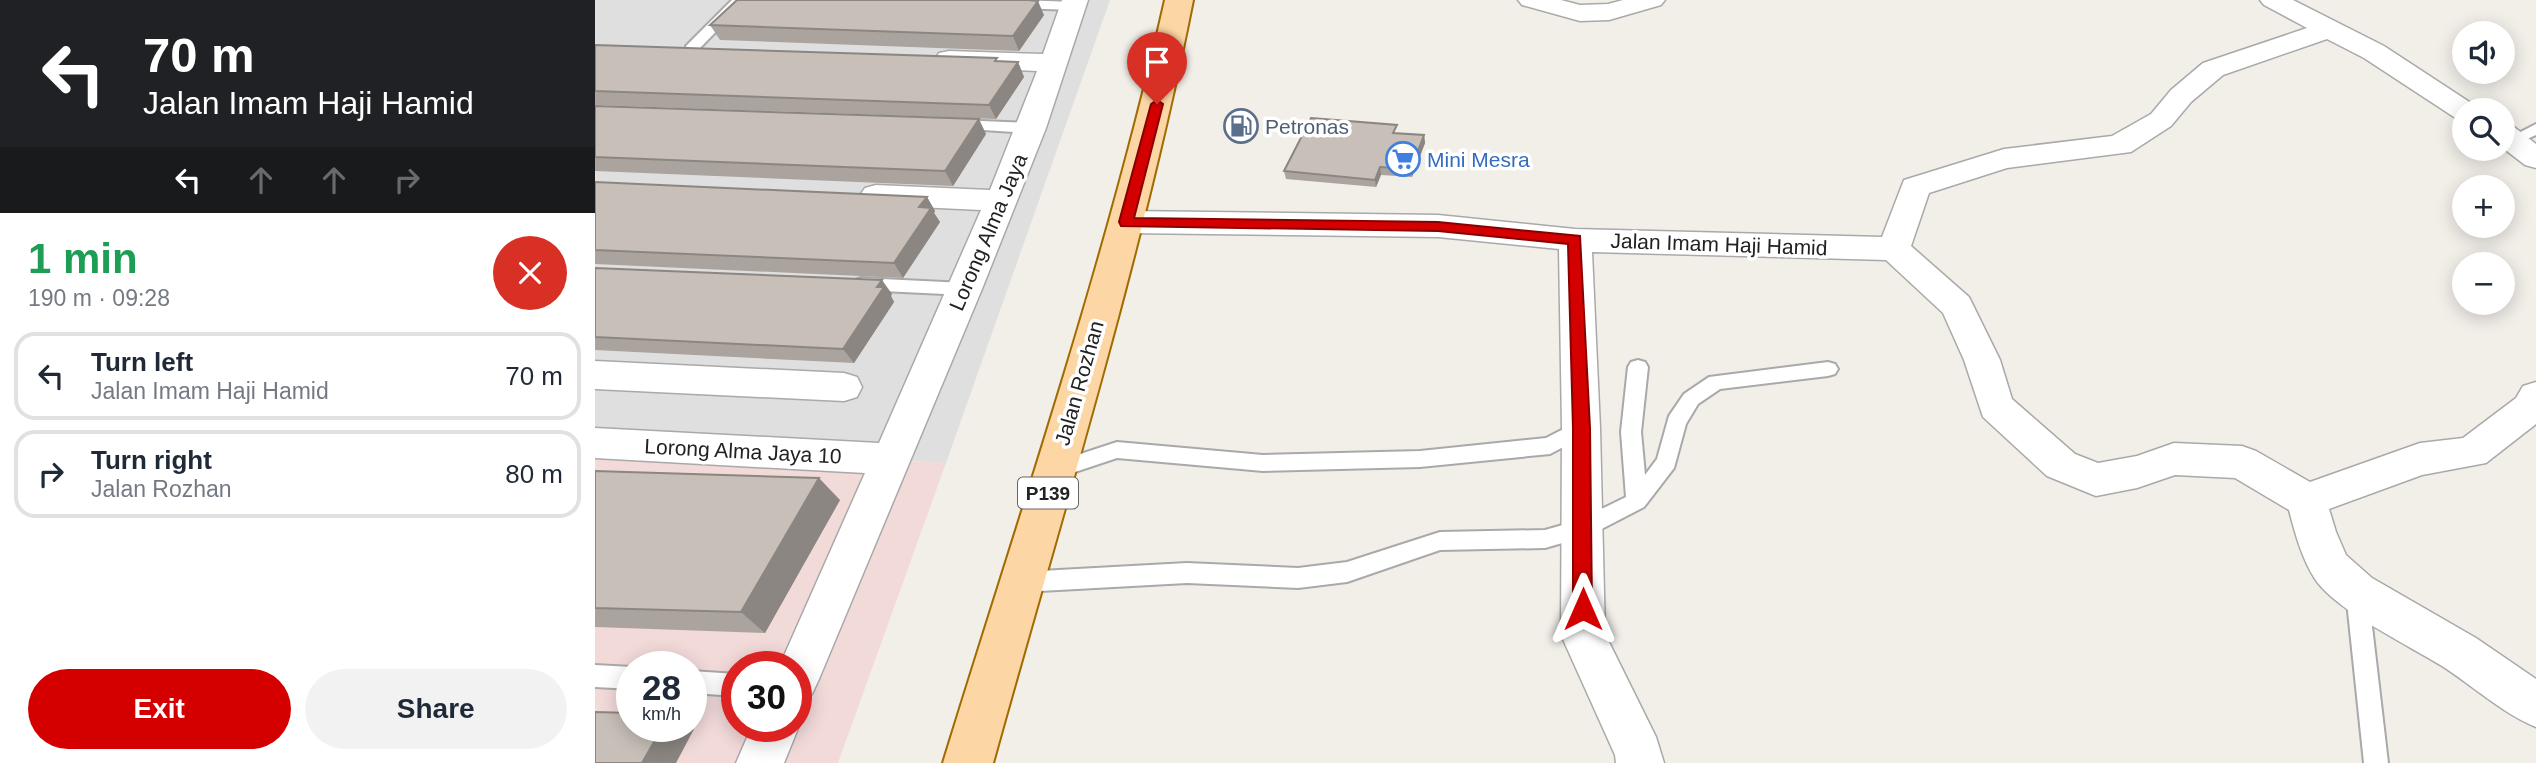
<!DOCTYPE html>
<meta charset="utf-8">
<style>
:root{--surface:#fff;--page:#f2f2f3;--text:#1f2937;--muted:#747a83;--line:#e0e1e3;--accent:#d40000}
body{margin:0;font-family:Arial,sans-serif;background:var(--page);color:var(--text);height:100vh;display:flex;flex-direction:column;font-size:26px;white-space:nowrap}
*{box-sizing:border-box;margin:0}
p{font-size:23px;color:var(--muted)}
.icon{flex:none;width:38px;height:38px;fill:none;stroke:currentColor;stroke-width:2;stroke-linecap:round;stroke-linejoin:round}
.map{position:relative;flex:1;overflow:hidden}
.side{display:flex;flex-direction:column;background:var(--surface);width:595px}
.side>*{flex:none}
.banner{background:#202124;color:#fff;overflow:hidden}
.tools{position:absolute;left:1857px;top:21px;display:grid;gap:14px}
.tools a{display:grid;place-items:center;width:63px;height:63px;border-radius:50%;background:var(--surface);box-shadow:0 4px 18px #0003;font-size:35px}
.speed{position:absolute;left:21px;top:651px;display:flex;gap:14px;font-size:35px;font-weight:700;text-align:center}
.speed>*{display:grid;place-content:center;width:91px;height:91px;border-radius:50%;background:var(--surface);box-shadow:0 4px 18px #0003;line-height:1}
.speed small{font-size:18px;font-weight:400}
.speed .limit{border:10px solid #d22;background:#fff;color:#111}
.pin{position:absolute;display:grid;place-items:center;width:60px;height:60px;color:#fff;margin:-72px -30px;border-radius:50% 50% 50% 0;rotate:-45deg;box-shadow:0 0 7px #0007}
.pin .icon{rotate:45deg}
.me{position:absolute;width:77px;margin:-38px;rotate:0deg;stroke-linejoin:round;filter:drop-shadow(0 0 5px #0008)}
.turn{display:flex;align-items:center;gap:24px;height:147px;padding:0 28px;font-size:32px}
.turn .icon{width:91px;height:91px;stroke-width:2.5}
.turn b{display:block;font-size:49px;line-height:60px}
.lanes{display:flex;align-items:center;height:66px;padding:0 28px;background:#0003;justify-content:center;gap:35px;direction:ltr}
.lanes .off{opacity:.35}
.round{display:grid;place-items:center;flex:none;width:74px;height:74px;border-radius:37px;background:var(--page)}
.headline{display:flex;align-items:center;justify-content:space-between;height:119px;padding:0 28px}
h1{font-size:42px;font-weight:700;line-height:52px;color:#1e9e55}
.primary-button{display:flex;gap:14px;margin-top:auto;padding:14px 28px}
.primary-button a{flex:1;height:80px;border-radius:42px;background:var(--accent);color:#fff;font-size:28px;font-weight:700;line-height:80px;text-align:center}
.primary-button a+a{background:var(--page);color:var(--text)}
ul{padding:0;list-style:none}
li{display:flex;align-items:center;gap:21px;height:88px;margin:0 14px 10px;padding:0 14px;border:4px solid var(--line);border-radius:21px}
li div{flex:1}
li b{display:block;font-size:26px}
li em{font-style:normal}
main{display:flex;flex:1;min-height:0}
.map>svg:first-child{display:block}
</style>
<main>
<section class="side">
<div class="banner">
<div class="turn"><svg class="icon" aria-label="left" viewBox="0 0 24 24"><path d="M17 20v-9H6M10 6l-5 5 5 5"/></svg><div><b>70 m</b>Jalan Imam Haji Hamid</div></div>
<div class="lanes"><svg class="icon" aria-label="left" viewBox="0 0 24 24"><path d="M17 20v-9H6M10 6l-5 5 5 5"/></svg><svg class="icon off" aria-label="ahead" viewBox="0 0 24 24"><path d="M12 20V5M6 11l6-6 6 6"/></svg><svg class="icon off" aria-label="ahead" viewBox="0 0 24 24"><path d="M12 20V5M6 11l6-6 6 6"/></svg><svg class="icon off" aria-label="right" viewBox="0 0 24 24"><path d="M7 20v-9h11M14 6l5 5-5 5"/></svg></div>
</div>
<div class="headline"><div><h1>1 min</h1><p>190 m · 09:28</p></div><a class="round" style="background:#d93025;color:#fff"><svg class="icon" aria-label="close" viewBox="0 0 24 24"><path d="M6 6l12 12M18 6L6 18"/></svg></a></div>
<ul>
<li><svg class="icon" aria-label="left" viewBox="0 0 24 24"><path d="M17 20v-9H6M10 6l-5 5 5 5"/></svg><div><b>Turn left</b><p>Jalan Imam Haji Hamid</p></div><em>70 m</em></li>
<li><svg class="icon" aria-label="right" viewBox="0 0 24 24"><path d="M7 20v-9h11M14 6l5 5-5 5"/></svg><div><b>Turn right</b><p>Jalan Rozhan</p></div><em>80 m</em></li>
</ul>
<div class="primary-button"><a>Exit</a><a>Share</a></div>
</section>
<div class="map">
<svg width="1941" height="763" viewBox="0 0 1941 763">
<rect width="100%" height="100%" fill="#f2efe9"/>
<!-- residential -->
<polygon fill="#e0dfdf" points="0,0 515,0 351,463 0,444"/>
<!-- commercial -->
<path fill="#f2dad9" fill-rule="evenodd" d="M 0,444 L 351,463 L 243,763 L 0,763 ZM 37,667 L 96,667 L 96,726 L 37,726 ZM 142,667 L 201,667 L 201,726 L 142,726 Z"/>
<g fill="none" stroke-linecap="round" stroke-linejoin="round">
<!-- service casing -->
<g stroke="#a9a9a9" stroke-width="4">
<g id="service">
<polygon points="137,0 152,0 101,52 91,52 91,46"/>
<polygon points="423,0 479,2 486,6 479,10 420,8 413,4"/>
<polygon points="361,120 436,123 444,128 436,133 356,128 353,125"/>
<polygon points="1941,124 1941,135 1918,145 1910,140"/>
<polygon points="266,278 370,283 376,285 379,289 376,293 370,295 266,290 260,288 257,284 260,280"/>
<polygon points="1043,360 1050,362 1053,367 1046,432 1050,475 1062,459 1074,416 1089,394 1114,377 1233,362 1240,364 1243,369 1240,374 1233,376 1125,389 1103,404 1091,424 1079,468 1049,507 995,535 950,548 845,550 752,582 703,588 592,583 427,592 419,589 416,582 419,575 427,572 592,563 703,568 752,562 845,532 950,530 982,521 1031,497 1026,432 1033,367 1036,362"/>
<polygon points="986,420 993,422 996,428 993,434 955,454 825,467 668,471 522,458 459,479 452,477 449,471 452,465 522,442 668,455 825,451 951,438"/>
<polygon points="1762,582 1770,585 1773,592 1793,763 1769,763 1751,592 1754,585"/>
<polygon points="0,665 37,667 37,689 0,687"/>
<polygon points="96,671 142,674 142,696 96,693"/>
</g>
</g>
<!-- minor casing -->
<g stroke="#a9a9a9" stroke-width="3">
<g id="minor">
<polygon points="467,0 493,0 451,128 387,289 224,679 217,694 201,700 201,667 184,667 270,473 0,458 0,428 284,443 386,210 281,205 270,202 265,195 270,188 281,185 395,190 442,71 354,67 344,65 340,59 344,53 354,51 448,54"/>
<polygon points="923,0 966,0 985,5 1013,4 1028,0 1070,0 1066,5 1014,20 985,21 927,5"/>
<path d="M 1665,0 L 1698,0 L 1789,46 L 1879,105 L 1883,110 L 1869,110 L 1869,120 L 1859,117 L 1769,58 L 1732,39 L 1628,75 L 1596,102 L 1576,126 L 1536,152 L 1412,168 L 1334,193 L 1316,246 L 1374,297 L 1405,360 L 1417,399 L 1480,454 L 1503,463 L 1542,456 L 1579,443 L 1647,446 L 1661,451 L 1715,482 L 1825,443 L 1868,438 L 1921,398 L 1928,386 L 1941,382 L 1941,424 L 1891,463 L 1827,475 L 1734,509 L 1741,532 L 1751,555 L 1777,578 L 1881,638 L 1941,679 L 1941,727 C 1907,713 1878,686 1847,666 C 1815,646 1740,610 1720,579 C 1707,559 1700,533 1694,510 L 1640,478 L 1580,475 L 1542,488 L 1501,496 L 1452,476 L 1388,417 L 1369,360 L 1348,313 L 1291,260 L 997,252 L 1005,428 L 1010,634 L 1061,737 L 1069,763 L 1021,763 L 1020,755 L 966,635 L 967,428 L 964,249 L 843,237 L 531,233 L 520,230 L 515,222 L 520,214 L 531,211 L 843,215 L 980,229 L 1287,237 L 1309,180 L 1409,149 L 1517,136 L 1556,114 L 1576,90 L 1608,63 L 1712,28 L 1669,5 Z"/>
<polygon points="1908,125 1919,127 1941,144 1941,168 1930,165 1908,148"/>
<polygon points="0,361 249,373 262,377 267,387 262,397 249,401 0,389"/>
<polygon points="201,719 204,726 189,763 141,763 157,726 201,726"/>
</g>
</g>
<!-- primary casing -->
<g stroke="#a06b00" stroke-width="4">
<path id="primary" d="M 570,0 L 598,0 C 547,258 468,510 398,763 L 348,763 C 426,510 512,258 570,0 Z"/>
</g>
<!-- service -->
<use href="#service" fill="#fff" fill-rule="evenodd"/>
<!-- minor -->
<use href="#minor" fill="#fff" fill-rule="evenodd"/>
<!-- primary -->
<use href="#primary" fill="#fcd6a4" fill-rule="evenodd"/>
</g>
<!-- wall -->
<g fill="#aba49e">
<polygon points="449,15 424,51 125,40 115,25"/>
<polygon points="0,45 423,62 429,77 401,119 0,105"/>
<polygon points="0,106 391,134 358,186 0,171"/>
<polygon points="803,133 829,135 830,143 817,177 786,175 781,187 691,179 689,171"/>
<polygon points="0,182 332,197 340,211 339,213 345,222 308,278 0,264"/>
<polygon points="0,268 297,294 296,296 299,302 259,363 0,350"/>
<polygon points="0,471 245,500 170,633 0,627"/>
</g>
<!-- shaded-wall -->
<g fill="#8b8681">
<polygon points="443,1 449,15 424,51 418,36"/>
<polygon points="423,62 429,77 401,119 394,105"/>
<polygon points="384,119 391,134 358,186 350,171"/>
<polygon points="829,135 830,143 817,177 816,169"/>
<polygon points="785,167 786,175 781,187 780,180"/>
<polygon points="332,197 340,211 339,213 345,222 308,278 299,263 324,207"/>
<polygon points="287,280 297,294 296,296 299,302 259,363 248,349"/>
<polygon points="224,478 245,500 170,633 146,612"/>
<polygon points="68,726 95,726 99,729 81,763 47,763"/>
</g>
<!-- building -->
<g fill="#c7bfb8" stroke="#8b8681" stroke-width="2">
<polygon points="142,0 433,0 443,1 418,36 115,25"/>
<polygon points="0,45 402,58 400,61 423,62 394,105 0,91"/>
<polygon points="0,106 384,119 350,171 0,157"/>
<polygon points="716,118 802,125 798,133 829,135 816,169 785,167 780,180 689,171"/>
<polygon points="0,182 332,197 324,207 336,208 299,263 0,250"/>
<polygon points="0,268 287,280 282,287 289,287 248,349 0,337"/>
<polygon points="0,471 224,478 146,612 0,608"/>
<polygon points="0,712 37,713 37,726 68,726 47,763 0,763"/>
</g>
<!-- route -->
<polygon fill="#d40000" stroke="#8a0000" stroke-width="2" points="562,100 568,104 539,218 843,222 985,236 995,428 997,609 994,615 988,617 981,615 978,609 978,428 973,244 843,231 526,226 524,222 556,104"/>
<!-- icons -->
<defs>
<g id="fuel-ring" transform="scale(1.75)"><circle r="9.5" fill="#fff" stroke="#5c6f8a" stroke-width="1.5"/><path d="M-5.5-6h7V0h2V4h1.3V-2.5L3-4.5l.8-.8L6-3V5H2.5V1h-1V6h-7ZM-4.2-4.7v3.2H.2V-4.7Z" fill="#5c6f8a"/></g>
<g id="supermarket-ring" transform="scale(1.75)"><circle r="9.5" fill="#fff" stroke="#3f7fe0" stroke-width="1.5"/><path d="M-6-5.5h2.5l.6 2H6L4.5 2H-2.5L-4.4-4H-6ZM-1.5 3.2a1.3 1.3 0 1 0 .1 0ZM3 3.2a1.3 1.3 0 1 0 .1 0Z" fill="#3f7fe0"/></g>
</defs>
<g fill-rule="evenodd">
<use href="#fuel-ring" x="646" y="126"/>
<use href="#supermarket-ring" x="808" y="159"/>
</g>
<g text-anchor="middle" dominant-baseline="central" stroke-width="7" stroke-linejoin="round" paint-order="stroke">
<!-- shield labels -->
<rect fill="#fff" stroke="#646464" stroke-width="2" x="423" y="477.5" width="60" height="31" rx="5"/>
<g font-size="19" font-weight="bold" fill="#222">
<text x="453" y="493">P139</text>
</g>
<!-- service labels -->
<g font-size="21" fill="#4e5e75" stroke="#fff" text-anchor="start">
<text x="670" y="126">Petronas</text>
</g>
<!-- shop labels -->
<g font-size="21" fill="#366cbe" stroke="#fff" text-anchor="start">
<text x="832" y="159">Mini Mesra</text>
</g>
<!-- street labels -->
<g font-size="21" fill="#222" stroke="#fff">
<text transform="translate(393 232) rotate(-67)">Lorong Alma Jaya</text>
<text transform="translate(1124 244) rotate(2)">Jalan Imam Haji Hamid</text>
<text transform="translate(484 383) rotate(-74)">Jalan Rozhan</text>
<text transform="translate(148 451) rotate(3)">Lorong Alma Jaya 10</text>
</g>
</g>
</svg>
<div class="tools">
<a><svg class="icon" aria-label="sound" viewBox="0 0 24 24"><path d="M4 9h4l5-4v14l-5-4H4zM17 9q2 3 0 6"/></svg></a>
<a><svg class="icon" aria-label="search" viewBox="0 0 24 24"><circle cx="10" cy="10" r="6"/><path d="M15 15l6 6"/></svg></a>
<a>+</a>
<a>−</a>
</div>
<div class="speed"><div>28<small>km/h</small></div><div class="limit">30</div></div>
<div class="pin" style="left:562px;top:104px;background:#d93025"><svg class="icon" aria-label="arrive" viewBox="0 0 24 24"><path d="M6 21V4h12l-3 4 3 4H6"/></svg></div>
<svg class="me" style="left:988px;top:609px" viewBox="-20 -20 40 40"><path d="M0-17L14 15 0 8-14 15z" fill="#d40000" stroke="#fff" stroke-width="4"/></svg>
</div>
</main>
